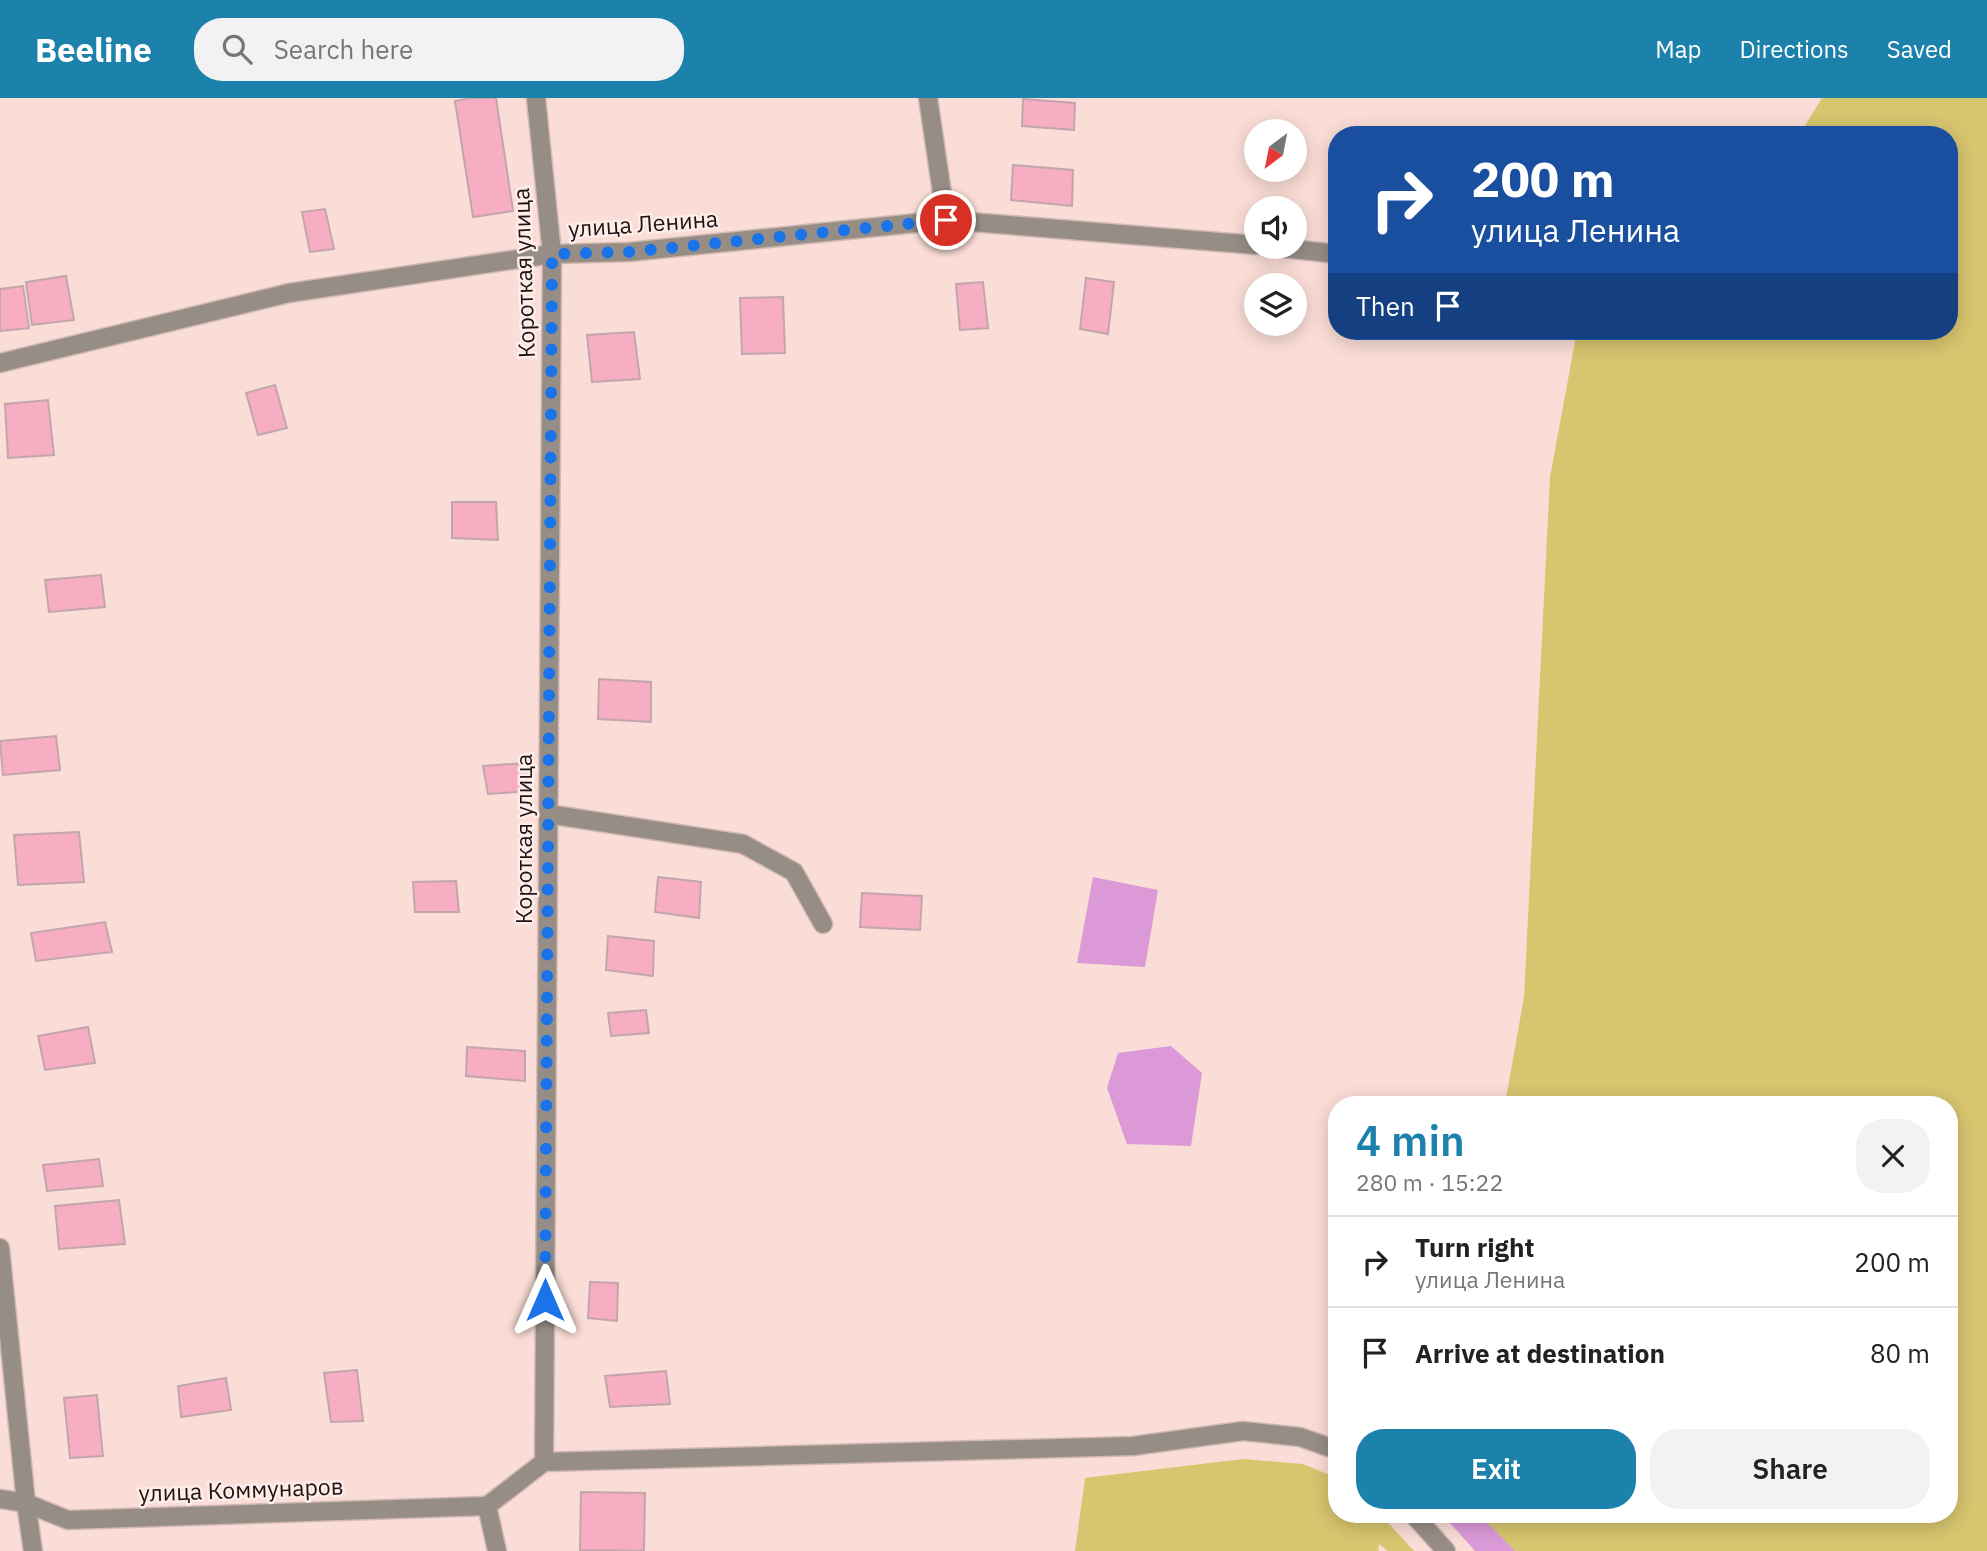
<!DOCTYPE html>
<meta charset="utf-8">
<style>
:root{--surface:#fff;--page:#f2f2f2;--text:#222;--muted:#767676;--line:#e0e0e0;--accent:#1c82ac}
body{margin:0;font-family:"IBM Plex Sans",sans-serif;background:var(--page);color:var(--text);height:100vh;display:flex;flex-direction:column;font-size:26px;white-space:nowrap}
*{box-sizing:border-box;margin:0}
p{font-size:23px;color:var(--muted)}
.icon{flex:none;width:38px;height:38px;fill:none;stroke:currentColor;stroke-width:2;stroke-linecap:round;stroke-linejoin:round}
.map{position:relative;flex:1;overflow:hidden}
.panel{position:absolute;left:1328px;top:998px;width:630px;height:427px;display:flex;flex-direction:column;background:var(--surface);border-radius:28px;box-shadow:0 4px 18px #0003}
.panel>*{flex:none}
.guide{position:absolute;left:1328px;top:28px;width:630px;height:214px;border-radius:28px;box-shadow:0 4px 18px #0003;background:#1a4fa0;color:#fff;overflow:hidden}
.needle{width:46px;rotate:212deg}
.tools{position:absolute;left:1244px;top:21px;display:grid;gap:14px}
.tools a{display:grid;place-items:center;width:63px;height:63px;border-radius:50%;background:var(--surface);box-shadow:0 4px 18px #0003;font-size:35px}
.pin{position:absolute;display:grid;place-items:center;width:60px;height:60px;color:#fff;margin:-30px;border:4px solid #fff;border-radius:50%;box-shadow:0 2px 7px #0007}
.me{position:absolute;width:77px;margin:-38px;rotate:0deg;stroke-linejoin:round;filter:drop-shadow(0 0 5px #0008)}
.turn{display:flex;align-items:center;gap:24px;height:147px;padding:0 28px;font-size:32px}
.turn .icon{width:91px;height:91px;stroke-width:2.5}
.turn b{display:block;font-size:49px;line-height:60px}
.then{display:flex;align-items:center;height:66px;padding:0 28px;background:#0003;gap:14px;font-size:26px}
.round{display:grid;place-items:center;flex:none;width:74px;height:74px;border-radius:28px;background:var(--page)}
.summary{display:flex;align-items:center;justify-content:space-between;height:119px;padding:0 28px}
h1{font-size:42px;font-weight:600;line-height:52px;color:var(--accent)}
.action{display:flex;gap:14px;margin-top:auto;padding:14px 28px}
.action a{flex:1;height:80px;border-radius:28px;background:var(--accent);color:#fff;font-size:28px;font-weight:600;line-height:80px;text-align:center}
.action a+a{background:var(--page);color:var(--text)}
ul{padding:0;list-style:none}
li{display:flex;align-items:center;gap:21px;height:91px;padding:0 28px;border-top:2px solid var(--line)}
li div{flex:1}
li b{display:block;font-size:26px}
li em{font-style:normal}
header{display:flex;align-items:center;gap:42px;box-sizing:border-box;height:98px;padding:0 35px;background:var(--accent);color:#fff}
header strong{font-size:33px}
nav{display:flex;gap:38px;margin-inline-start:auto;font-size:24px}
.search{width:490px;height:63px;background:var(--page);display:flex;align-items:center;gap:18px;box-sizing:border-box;padding:0 24px;border-radius:28px;color:var(--muted);font-size:26px}
.map>svg:first-child{display:block}
</style>
<header>
<strong>Beeline</strong>
<div class="search"><svg class="icon" aria-label="search" viewBox="0 0 24 24"><circle cx="10" cy="10" r="6"/><path d="M15 15l6 6"/></svg>Search here</div>
<nav><a>Map</a><a>Directions</a><a>Saved</a></nav>
</header>
<div class="map">
<svg width="1987" height="1453" viewBox="0 0 1987 1453">
<rect width="100%" height="100%" fill="#faddd6"/>
<!-- green -->
<g fill="#d7c56f">
<polygon points="1822,0 1987,0 1987,1453 1515,1453 1479,1416 1950,1416 1950,1006 1505,1006 1524,899 1550,379 1577,233 1950,233 1950,37 1799,37"/>
<polygon points="1243,1361 1303,1366 1337,1380 1337,1416 1380,1416 1414,1453 1388,1453 1379,1446 1378,1453 1075,1453 1085,1380"/>
</g>
<!-- water -->
<g fill="#db99d8">
<polygon points="1093,779 1158,792 1145,869 1077,865"/>
<polygon points="1171,948 1202,975 1191,1048 1127,1046 1107,990 1118,955"/>
<polygon points="1442,1416 1479,1416 1515,1453 1475,1453"/>
</g>
<!-- building -->
<g fill="#f7adc2" stroke="#c2a6ad" stroke-width="2">
<polygon points="472,0 496,0 513,113 473,119 455,3"/>
<polygon points="1023,1 1075,5 1074,32 1022,28"/>
<polygon points="1013,67 1073,72 1072,108 1011,102"/>
<polygon points="325,111 334,151 310,154 302,114"/>
<polygon points="66,178 74,222 32,227 26,184"/>
<polygon points="1086,180 1114,184 1108,236 1080,231"/>
<polygon points="983,184 988,230 960,232 956,186"/>
<polygon points="23,188 29,230 0,233 0,191"/>
<polygon points="783,199 785,255 742,256 740,200"/>
<polygon points="634,234 640,281 592,284 587,237"/>
<polygon points="275,287 287,330 258,337 246,295"/>
<polygon points="48,302 54,357 8,360 5,306"/>
<polygon points="452,404 496,404 498,442 452,440"/>
<polygon points="101,477 105,509 49,514 45,482"/>
<polygon points="599,581 651,584 651,624 598,621"/>
<polygon points="56,638 60,672 3,677 0,643"/>
<polygon points="526,665 530,693 488,696 483,668"/>
<polygon points="79,734 84,784 18,787 14,737"/>
<polygon points="658,779 701,784 699,820 655,814"/>
<polygon points="456,783 459,814 415,814 413,784"/>
<polygon points="862,795 922,798 920,832 860,829"/>
<polygon points="105,824 112,854 36,863 31,835"/>
<polygon points="608,838 654,843 653,878 606,872"/>
<polygon points="646,912 649,935 611,938 608,915"/>
<polygon points="88,929 95,965 45,972 38,938"/>
<polygon points="467,949 525,953 525,983 466,978"/>
<polygon points="99,1061 103,1088 47,1093 43,1067"/>
<polygon points="119,1102 125,1146 59,1151 55,1108"/>
<polygon points="590,1184 618,1185 617,1223 588,1220"/>
<polygon points="357,1272 363,1323 331,1324 324,1275"/>
<polygon points="666,1273 670,1306 610,1309 605,1278"/>
<polygon points="226,1280 231,1312 181,1319 178,1288"/>
<polygon points="97,1297 103,1358 70,1360 64,1300"/>
<polygon points="581,1394 645,1395 644,1453 580,1452"/>
</g>
<g fill="none" stroke-linecap="round" stroke-linejoin="round">
<!-- service casing -->
<g stroke="#d2b9b3" stroke-width="21">
<g id="service">
<polyline points="548,716 743,746 794,774 823,826"/>
<polyline points="544,1364 1133,1348 1243,1333 1300,1339 1337,1352"/>
<polyline points="1413,1416 1446,1453"/>
</g>
</g>
<!-- minor casing -->
<g stroke="#d2b9b3" stroke-width="21">
<g id="minor">
<polyline points="928,0 946,122"/>
<polyline points="1274,149 1337,156"/>
<polyline points="0,265 289,195 552,156 629,154 946,122 1256,147"/>
<polyline points="0,1150 26,1405 33,1453"/>
<polyline points="0,1401 26,1405 68,1422 487,1408"/>
<polyline points="497,1453 487,1408 544,1364 552,156 536,0"/>
</g>
</g>
<!-- service -->
<use href="#service" stroke="#968e86" stroke-width="18"/>
<!-- minor -->
<use href="#minor" stroke="#968e86" stroke-width="18"/>
</g>
<g fill="none" stroke-linecap="round" stroke-linejoin="round">
<!-- route -->
<polyline stroke="#1a73e8" stroke-width="12" stroke-dasharray="0 21.6" points="545,1202 552,156 629,154 946,122"/>
</g>
<g text-anchor="middle" dominant-baseline="central" stroke-width="5" stroke-linejoin="round" paint-order="stroke">
<!-- street labels -->
<g font-size="23" fill="#1e1412" stroke="#ffede9">
<text transform="translate(643 125) rotate(-4)">улица Ленина</text>
<text transform="translate(523 175) rotate(-92)">Короткая улица</text>
<text transform="translate(523 741) rotate(-90)">Короткая улица</text>
<text transform="translate(241 1391) rotate(-2)">улица Коммунаров</text>
</g>
</g>
</svg>
<div class="tools">
<a><svg class="needle" viewBox="-14 -14 28 28"><path d="M0-13l5 13h-10z" fill="#e53935"/><path d="M0 13l5-13h-10z" fill="#767676"/></svg></a>
<a><svg class="icon" aria-label="sound" viewBox="0 0 24 24"><path d="M4 9h4l5-4v14l-5-4H4zM17 9q2 3 0 6"/></svg></a>
<a><svg class="icon" aria-label="layers" viewBox="0 0 24 24"><path d="M12 4l9 5-9 5-9-5zM3 14l9 5 9-5"/></svg></a>
</div>
<div class="pin" style="left:946px;top:122px;background:#d93025"><svg class="icon" aria-label="arrive" viewBox="0 0 24 24"><path d="M6 21V4h12l-3 4 3 4H6"/></svg></div>
<svg class="me" style="left:545px;top:1202px" viewBox="-20 -20 40 40"><path d="M0-17L14 15 0 8-14 15z" fill="#1a73e8" stroke="#fff" stroke-width="4"/></svg>
<div class="guide">
<div class="turn"><svg class="icon" aria-label="right" viewBox="0 0 24 24"><path d="M7 20v-9h11M14 6l5 5-5 5"/></svg><div><b>200 m</b>улица Ленина</div></div>
<div class="then">Then<svg class="icon" aria-label="arrive" viewBox="0 0 24 24"><path d="M6 21V4h12l-3 4 3 4H6"/></svg></div>
</div>
<section class="panel">
<div class="summary"><div><h1>4 min</h1><p>280 m · 15:22</p></div><a class="round"><svg class="icon" aria-label="close" viewBox="0 0 24 24"><path d="M6 6l12 12M18 6L6 18"/></svg></a></div>
<ul>
<li><svg class="icon" aria-label="right" viewBox="0 0 24 24"><path d="M7 20v-9h11M14 6l5 5-5 5"/></svg><div><b>Turn right</b><p>улица Ленина</p></div><em>200 m</em></li>
<li><svg class="icon" aria-label="arrive" viewBox="0 0 24 24"><path d="M6 21V4h12l-3 4 3 4H6"/></svg><div><b>Arrive at destination</b></div><em>80 m</em></li>
</ul>
<div class="action"><a>Exit</a><a>Share</a></div>
</section>
</div>
